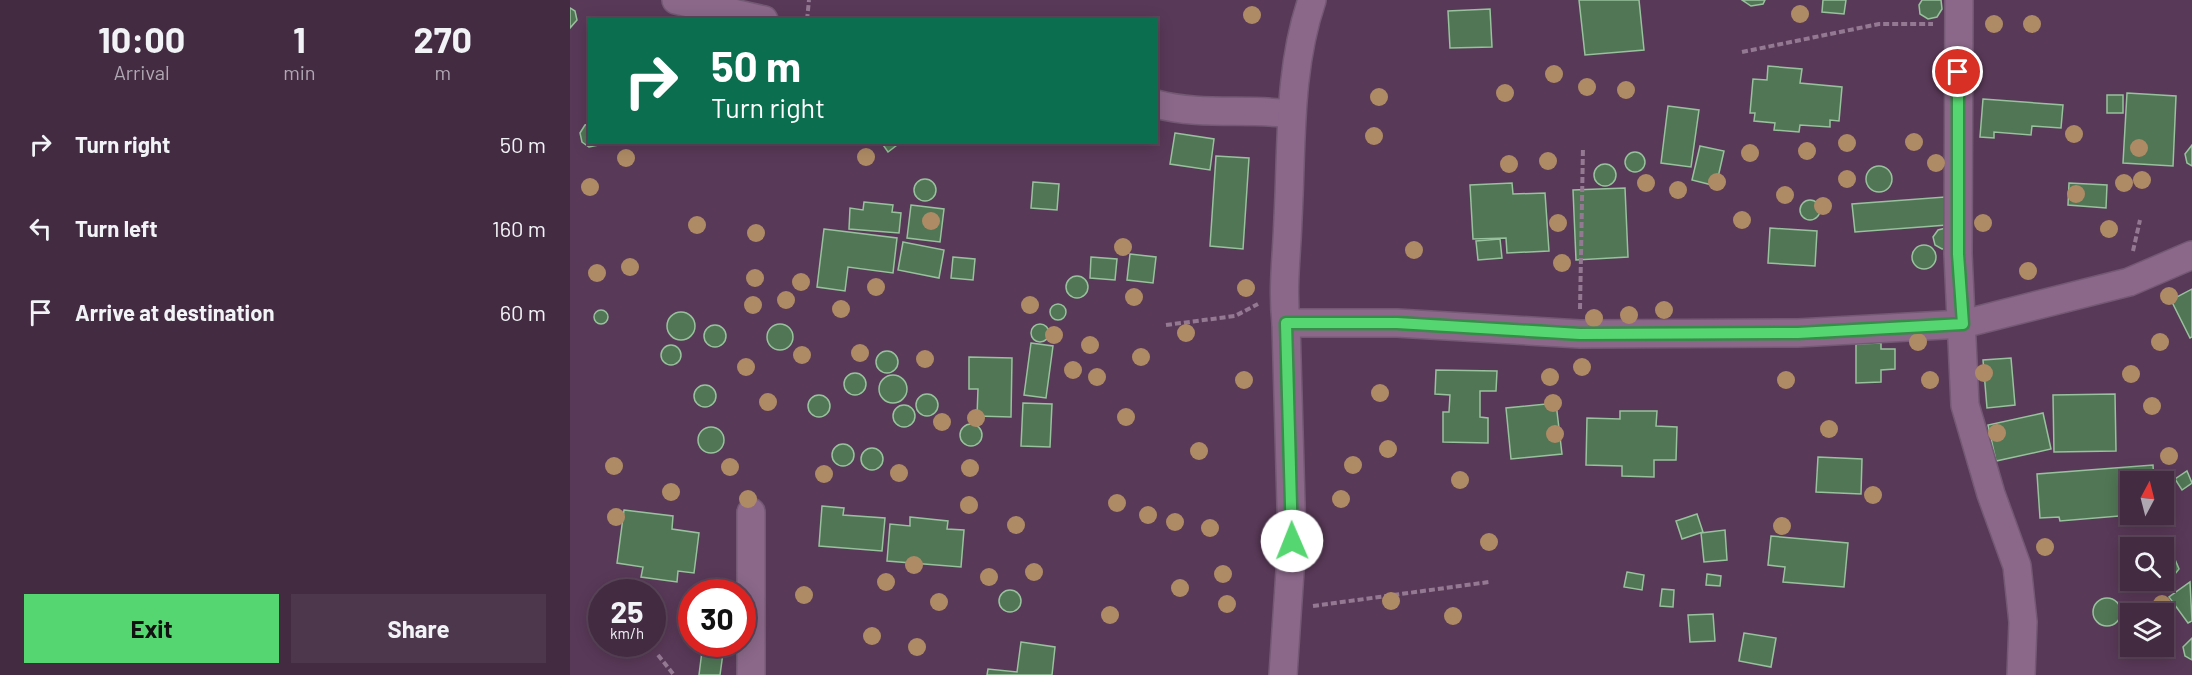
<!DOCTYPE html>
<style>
:root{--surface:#432b42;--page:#4d374d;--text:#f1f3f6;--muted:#afa7b2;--line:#5b475b;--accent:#56d671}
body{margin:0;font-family:Barlow,sans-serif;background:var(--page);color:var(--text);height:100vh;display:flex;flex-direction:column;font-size:22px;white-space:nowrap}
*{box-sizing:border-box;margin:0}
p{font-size:20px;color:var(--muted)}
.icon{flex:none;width:33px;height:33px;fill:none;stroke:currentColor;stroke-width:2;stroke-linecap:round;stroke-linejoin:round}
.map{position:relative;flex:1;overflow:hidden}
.side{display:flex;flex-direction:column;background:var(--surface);width:570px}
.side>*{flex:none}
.top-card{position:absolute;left:18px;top:18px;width:570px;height:126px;border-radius:0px;box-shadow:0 3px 15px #0003,0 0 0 2px var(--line);background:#0b6e4f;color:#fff;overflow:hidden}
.needle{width:39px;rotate:7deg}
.tools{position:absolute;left:1550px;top:471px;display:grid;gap:12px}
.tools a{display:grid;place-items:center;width:54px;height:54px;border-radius:0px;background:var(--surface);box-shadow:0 3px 15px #0003,0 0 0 2px var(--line);font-size:30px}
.speed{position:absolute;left:18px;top:579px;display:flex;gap:12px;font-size:30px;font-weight:700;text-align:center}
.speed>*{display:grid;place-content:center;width:78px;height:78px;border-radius:50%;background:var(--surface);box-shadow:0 3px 15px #0003,0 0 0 2px var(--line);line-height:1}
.speed small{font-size:15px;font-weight:400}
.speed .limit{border:9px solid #d22;background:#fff;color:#111}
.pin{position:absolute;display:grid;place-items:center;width:51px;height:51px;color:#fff;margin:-26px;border:3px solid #fff;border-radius:50%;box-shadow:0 2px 6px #0007}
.me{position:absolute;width:66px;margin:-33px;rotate:359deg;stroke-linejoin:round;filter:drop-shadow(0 0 4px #0008)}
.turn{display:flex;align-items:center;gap:21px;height:126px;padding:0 24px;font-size:27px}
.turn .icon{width:78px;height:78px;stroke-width:2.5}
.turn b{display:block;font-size:42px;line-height:51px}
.eta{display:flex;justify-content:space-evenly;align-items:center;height:102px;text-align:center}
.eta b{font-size:36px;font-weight:700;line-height:42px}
.cta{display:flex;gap:12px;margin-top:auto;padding:12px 24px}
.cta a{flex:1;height:69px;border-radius:0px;background:var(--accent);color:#111;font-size:24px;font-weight:700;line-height:69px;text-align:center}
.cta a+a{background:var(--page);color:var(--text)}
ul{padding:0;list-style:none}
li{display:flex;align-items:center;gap:18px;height:84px;padding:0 24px}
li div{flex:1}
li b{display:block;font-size:22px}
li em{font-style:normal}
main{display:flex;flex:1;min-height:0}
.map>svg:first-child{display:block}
</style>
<main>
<section class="side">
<div class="eta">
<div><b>10:00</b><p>Arrival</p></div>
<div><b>1</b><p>min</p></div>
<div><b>270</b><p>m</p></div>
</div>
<ul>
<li><svg class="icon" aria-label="right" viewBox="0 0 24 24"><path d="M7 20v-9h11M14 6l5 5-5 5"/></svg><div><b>Turn right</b></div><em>50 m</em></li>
<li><svg class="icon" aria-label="left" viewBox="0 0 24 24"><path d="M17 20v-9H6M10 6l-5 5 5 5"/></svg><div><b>Turn left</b></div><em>160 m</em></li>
<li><svg class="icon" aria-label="arrive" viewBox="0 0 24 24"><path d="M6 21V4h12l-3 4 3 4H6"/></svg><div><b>Arrive at destination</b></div><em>60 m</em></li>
</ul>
<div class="cta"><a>Exit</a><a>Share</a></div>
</section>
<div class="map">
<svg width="1622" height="675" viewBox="0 0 1622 675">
<rect width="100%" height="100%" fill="#593958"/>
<!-- building -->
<g fill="#507655" stroke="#98c19d" stroke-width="1.5">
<polygon points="1009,0 1069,0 1074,50 1015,55"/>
<polygon points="1172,0 1195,0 1193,4 1181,6"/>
<polygon points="1253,0 1276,0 1274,14 1252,12"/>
<polygon points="1352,0 1371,0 1372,9 1367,17 1358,19 1350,14 1349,5"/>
<polygon points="0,8 5,11 7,20 0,28"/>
<polygon points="920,9 922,47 880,48 878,11"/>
<polygon points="1198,66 1232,69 1230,83 1272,87 1269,121 1260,120 1260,127 1230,125 1229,132 1204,130 1205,123 1184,121 1185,113 1180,113 1183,79 1197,80"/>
<polygon points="1557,93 1606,96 1603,166 1553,163"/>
<rect x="1537" y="95" width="16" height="18"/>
<polygon points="1413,99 1493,105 1491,128 1462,126 1461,135 1424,132 1424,138 1410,137"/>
<polygon points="1098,106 1129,110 1121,167 1091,163"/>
<polygon points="20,124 20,142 30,142 28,145 19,147 12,142 10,133 15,125"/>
<polygon points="605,133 644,139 640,170 600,164"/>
<polygon points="311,142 331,142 318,152"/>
<polygon points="1622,145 1622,166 1617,163 1615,154"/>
<polygon points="1130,146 1154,151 1146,186 1122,180"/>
<circle cx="1065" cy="162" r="10"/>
<polygon points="646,156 679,158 673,249 640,246"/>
<circle cx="1035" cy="175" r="11"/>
<circle cx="1309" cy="179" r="13"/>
<circle cx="355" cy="190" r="11"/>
<polygon points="463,182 489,184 487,210 461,208"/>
<polygon points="942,183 943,194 975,193 979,251 937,253 936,238 903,239 900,185"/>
<polygon points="1499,183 1537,185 1536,208 1498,205"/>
<polygon points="1055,188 1058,257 1006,260 1003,190"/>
<polygon points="1375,197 1377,225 1285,232 1282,204"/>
<circle cx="1240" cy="210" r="10"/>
<polygon points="294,202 323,205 322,212 331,213 329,233 279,229 280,208 293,210"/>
<polygon points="341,205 374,209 370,242 337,238"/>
<polygon points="1200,228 1247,231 1245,266 1198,263"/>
<polygon points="1376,228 1380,248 1372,249 1365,245 1363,237 1368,230"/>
<polygon points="254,229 327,238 323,273 278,267 275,291 247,287"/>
<polygon points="930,239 932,258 908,260 906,241"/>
<polygon points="333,242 374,250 369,278 328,270"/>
<circle cx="1354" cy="257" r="12"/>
<polygon points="560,254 586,257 583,283 557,280"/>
<polygon points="383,257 405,259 403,280 381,278"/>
<polygon points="521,257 547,259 545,280 520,278"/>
<circle cx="507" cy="287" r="11"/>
<polygon points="1622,289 1622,337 1620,338 1601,300"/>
<circle cx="488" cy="312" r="8"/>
<circle cx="31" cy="317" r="7"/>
<circle cx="111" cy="326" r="14"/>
<circle cx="210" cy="337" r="13"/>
<circle cx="470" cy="333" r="9"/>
<circle cx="145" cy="336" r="11"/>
<polygon points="461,343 483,346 476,398 454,395"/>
<polygon points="1311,343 1311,349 1325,349 1325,369 1311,370 1311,382 1286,383 1286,344"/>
<circle cx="101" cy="355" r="10"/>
<circle cx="317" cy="362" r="11"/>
<polygon points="399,357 442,358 441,417 407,416 408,389 399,389"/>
<polygon points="1441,358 1445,405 1417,408 1413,360"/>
<polygon points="866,370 927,371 926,391 910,391 910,417 918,418 918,443 873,442 873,412 879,412 880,395 865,394"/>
<circle cx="285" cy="384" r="11"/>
<circle cx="323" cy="389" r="14"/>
<circle cx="135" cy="396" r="11"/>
<circle cx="357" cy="405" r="11"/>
<polygon points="1545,394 1546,451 1484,452 1483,395"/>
<circle cx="249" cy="406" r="11"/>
<polygon points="453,403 482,404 480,447 451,446"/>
<polygon points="986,403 992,454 941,459 936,408"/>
<circle cx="334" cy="416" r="11"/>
<polygon points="1050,411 1087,411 1086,426 1107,427 1106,460 1084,460 1084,477 1052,476 1052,466 1016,465 1017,418 1050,419"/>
<polygon points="1473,413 1481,449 1426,461 1418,425"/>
<circle cx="401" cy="435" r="11"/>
<circle cx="141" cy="440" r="13"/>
<circle cx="273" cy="455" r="11"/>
<circle cx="302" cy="459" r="11"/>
<polygon points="1248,457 1292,459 1291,494 1246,492"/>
<polygon points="1583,465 1584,482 1560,482 1560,514 1573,514 1490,521 1489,517 1470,518 1467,474"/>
<polygon points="1617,471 1622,483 1612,490 1605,479"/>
<polygon points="252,506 274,508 273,515 315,518 312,551 249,546"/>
<polygon points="54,510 103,516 102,529 129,533 124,573 108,571 107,582 71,577 73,567 47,563"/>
<polygon points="1127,514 1133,532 1112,539 1106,521"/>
<polygon points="340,517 378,521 377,529 394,530 391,567 317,561 320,524 340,526"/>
<polygon points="1155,530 1157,560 1134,562 1131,533"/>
<polygon points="1201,536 1278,543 1274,587 1213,582 1215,567 1198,565"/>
<polygon points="1598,555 1604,557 1609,569 1601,579 1595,580 1593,556"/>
<polygon points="1057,572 1074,575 1072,590 1054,587"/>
<polygon points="1137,574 1151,576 1150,586 1136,585"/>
<polygon points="1620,582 1622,621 1618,623 1599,597"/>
<polygon points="1092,589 1104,590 1103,607 1090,606"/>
<circle cx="440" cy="601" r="11"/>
<circle cx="1537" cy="612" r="14"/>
<polygon points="1143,614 1145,641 1120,642 1118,615"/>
<polygon points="1174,633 1206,638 1201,667 1169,661"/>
<polygon points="1622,638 1622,660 1615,656 1613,647"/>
<polygon points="451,642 485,647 482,675 417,675 418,669 447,672"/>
<polygon points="132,651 153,653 150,675 129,675"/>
</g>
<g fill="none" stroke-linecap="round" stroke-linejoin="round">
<!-- minor casing -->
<g stroke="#735973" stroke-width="30">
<g id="minor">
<polyline points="106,0 194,20"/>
<polyline points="1389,0 1388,254 1395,405 1421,494 1447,566 1453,622 1451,675"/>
<path d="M 586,104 C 630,116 677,108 721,114"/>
<polyline points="716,323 827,323 1010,334 1228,333 1393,324 1559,282 1622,255"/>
<polyline points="181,512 181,675"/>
<path d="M 713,675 L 722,541 L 716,323 C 712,287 717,254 718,218 C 722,145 718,70 742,0"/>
</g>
</g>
<!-- path -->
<g stroke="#947992" stroke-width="4" stroke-dasharray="6 3" stroke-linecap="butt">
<polyline points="237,20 239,0"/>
<polyline points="1172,52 1309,24 1363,24"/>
<polyline points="1563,251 1570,220"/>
<polyline points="1010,309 1013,147"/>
<polyline points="596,325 665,316 688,304"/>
<polyline points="743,606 919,582"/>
<polyline points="88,655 104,675"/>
</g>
<!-- minor -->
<use href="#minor" stroke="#8b688a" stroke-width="27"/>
</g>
<!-- trees -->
<g fill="#ae8b65">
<circle cx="1230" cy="14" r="9"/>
<circle cx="682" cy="15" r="9"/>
<circle cx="1424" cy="24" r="9"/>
<circle cx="1462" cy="24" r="9"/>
<circle cx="984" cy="74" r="9"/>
<circle cx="1017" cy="87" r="9"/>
<circle cx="1056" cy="90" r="9"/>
<circle cx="935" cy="93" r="9"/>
<circle cx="809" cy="97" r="9"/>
<circle cx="1504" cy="134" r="9"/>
<circle cx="804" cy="136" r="9"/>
<circle cx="1344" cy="142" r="9"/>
<circle cx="1277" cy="143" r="9"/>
<circle cx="1569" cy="148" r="9"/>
<circle cx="1237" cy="151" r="9"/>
<circle cx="1180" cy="153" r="9"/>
<circle cx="296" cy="157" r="9"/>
<circle cx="56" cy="158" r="9"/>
<circle cx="978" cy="161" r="9"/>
<circle cx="1366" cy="163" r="9"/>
<circle cx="939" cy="164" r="9"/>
<circle cx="1277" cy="179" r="9"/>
<circle cx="1572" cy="180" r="9"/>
<circle cx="1147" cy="182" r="9"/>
<circle cx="1076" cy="183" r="9"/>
<circle cx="1554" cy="183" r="9"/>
<circle cx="20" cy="187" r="9"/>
<circle cx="1108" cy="190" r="9"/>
<circle cx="1506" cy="194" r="9"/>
<circle cx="1215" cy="195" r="9"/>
<circle cx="1253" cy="206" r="9"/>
<circle cx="1172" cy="220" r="9"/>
<circle cx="361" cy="221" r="9"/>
<circle cx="988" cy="223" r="9"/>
<circle cx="1413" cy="223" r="9"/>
<circle cx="127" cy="225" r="9"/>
<circle cx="1539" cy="229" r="9"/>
<circle cx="186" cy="233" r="9"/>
<circle cx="553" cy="247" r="9"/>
<circle cx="844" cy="250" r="9"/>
<circle cx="992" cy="263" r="9"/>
<circle cx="60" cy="267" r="9"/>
<circle cx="1458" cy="271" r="9"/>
<circle cx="27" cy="273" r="9"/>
<circle cx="185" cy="278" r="9"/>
<circle cx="231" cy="282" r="9"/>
<circle cx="306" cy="287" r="9"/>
<circle cx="676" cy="288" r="9"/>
<circle cx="1599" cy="296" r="9"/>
<circle cx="564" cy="297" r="9"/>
<circle cx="216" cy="300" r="9"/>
<circle cx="183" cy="305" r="9"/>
<circle cx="460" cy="305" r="9"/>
<circle cx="271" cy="309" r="9"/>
<circle cx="1094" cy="310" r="9"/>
<circle cx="1059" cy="315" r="9"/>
<circle cx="1024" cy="318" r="9"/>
<circle cx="616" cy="333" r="9"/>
<circle cx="484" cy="335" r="9"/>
<circle cx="1348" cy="342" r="9"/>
<circle cx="1590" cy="342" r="9"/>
<circle cx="520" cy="345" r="9"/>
<circle cx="290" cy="353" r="9"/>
<circle cx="232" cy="355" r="9"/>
<circle cx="571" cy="357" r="9"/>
<circle cx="355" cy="359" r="9"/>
<circle cx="176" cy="367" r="9"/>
<circle cx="1012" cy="367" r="9"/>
<circle cx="503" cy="370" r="9"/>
<circle cx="1414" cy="373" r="9"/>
<circle cx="1561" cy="374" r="9"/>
<circle cx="527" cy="377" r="9"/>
<circle cx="980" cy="377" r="9"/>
<circle cx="674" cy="380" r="9"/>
<circle cx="1216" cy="380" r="9"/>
<circle cx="1360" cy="380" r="9"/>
<circle cx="810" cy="393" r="9"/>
<circle cx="198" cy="402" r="9"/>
<circle cx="983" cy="403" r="9"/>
<circle cx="1582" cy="406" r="9"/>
<circle cx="556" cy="417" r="9"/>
<circle cx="406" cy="418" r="9"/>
<circle cx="372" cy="422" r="9"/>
<circle cx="1259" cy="429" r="9"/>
<circle cx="1427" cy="433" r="9"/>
<circle cx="985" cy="434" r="9"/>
<circle cx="818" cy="449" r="9"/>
<circle cx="629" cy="451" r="9"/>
<circle cx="1599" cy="456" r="9"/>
<circle cx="783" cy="465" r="9"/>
<circle cx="44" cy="466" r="9"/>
<circle cx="160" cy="467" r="9"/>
<circle cx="400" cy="468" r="9"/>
<circle cx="329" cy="473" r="9"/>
<circle cx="254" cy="474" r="9"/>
<circle cx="890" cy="480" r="9"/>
<circle cx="101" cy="492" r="9"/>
<circle cx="1303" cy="495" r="9"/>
<circle cx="178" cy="499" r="9"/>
<circle cx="771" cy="499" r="9"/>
<circle cx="547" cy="503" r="9"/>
<circle cx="399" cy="505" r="9"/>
<circle cx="578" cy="515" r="9"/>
<circle cx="46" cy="517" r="9"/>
<circle cx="605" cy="522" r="9"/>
<circle cx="446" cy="525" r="9"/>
<circle cx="1212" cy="526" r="9"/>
<circle cx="640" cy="528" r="9"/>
<circle cx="919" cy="542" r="9"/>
<circle cx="1475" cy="547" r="9"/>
<circle cx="344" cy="565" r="9"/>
<circle cx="464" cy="572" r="9"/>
<circle cx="653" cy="574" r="9"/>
<circle cx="419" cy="577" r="9"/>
<circle cx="316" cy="582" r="9"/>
<circle cx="610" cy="588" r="9"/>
<circle cx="234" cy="595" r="9"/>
<circle cx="821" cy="601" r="9"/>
<circle cx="369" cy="602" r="9"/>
<circle cx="657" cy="604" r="9"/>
<circle cx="1592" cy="604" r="9"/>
<circle cx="540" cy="615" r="9"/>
<circle cx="883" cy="616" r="9"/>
<circle cx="302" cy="636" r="9"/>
<circle cx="347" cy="647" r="9"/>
</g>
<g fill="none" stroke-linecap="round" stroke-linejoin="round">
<!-- route casing -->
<g stroke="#388b49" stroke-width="15">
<polyline id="route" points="722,541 716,323 827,323 1010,334 1228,333 1393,324 1388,254 1388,72"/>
</g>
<!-- route -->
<use href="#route" stroke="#56d671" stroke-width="10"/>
</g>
</svg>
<div class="tools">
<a><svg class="needle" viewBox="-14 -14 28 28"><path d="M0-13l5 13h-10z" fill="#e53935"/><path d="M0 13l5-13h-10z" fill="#afa7b2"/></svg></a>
<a><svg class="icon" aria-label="search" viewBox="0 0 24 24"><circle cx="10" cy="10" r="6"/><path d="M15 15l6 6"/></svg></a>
<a><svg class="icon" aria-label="layers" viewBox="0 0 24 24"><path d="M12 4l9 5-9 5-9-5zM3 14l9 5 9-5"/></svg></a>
</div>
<div class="speed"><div>25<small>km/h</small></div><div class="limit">30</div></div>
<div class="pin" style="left:1388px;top:72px;background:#d93025"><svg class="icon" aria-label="arrive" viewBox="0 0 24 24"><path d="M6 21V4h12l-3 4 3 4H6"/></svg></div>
<svg class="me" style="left:722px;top:541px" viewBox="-20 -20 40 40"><circle r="19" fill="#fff"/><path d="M0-13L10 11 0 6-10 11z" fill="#56d671"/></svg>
<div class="top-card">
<div class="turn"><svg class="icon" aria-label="right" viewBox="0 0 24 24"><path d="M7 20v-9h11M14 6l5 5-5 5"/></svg><div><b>50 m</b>Turn right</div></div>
</div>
</div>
</main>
